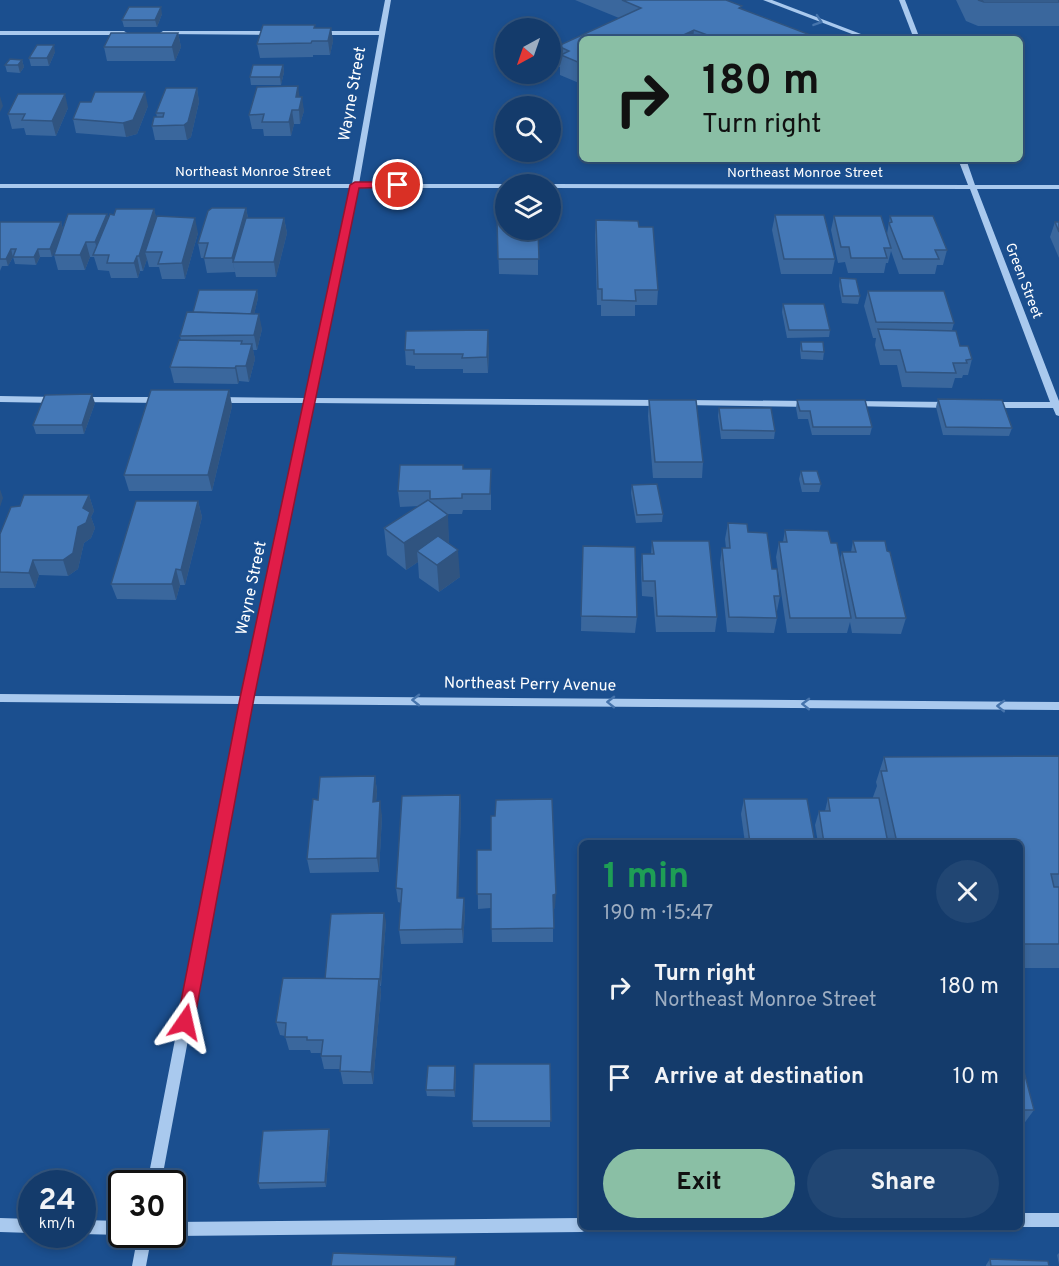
<!DOCTYPE html>
<meta charset="utf-8">
<style>
:root{--surface:#143b6b;--page:#214673;--text:#f1f3f6;--muted:#9dadc1;--line:#33557e;--accent:#8abfa5}
body{margin:0;font-family:Overpass,sans-serif;background:var(--page);color:var(--text);height:100vh;display:flex;flex-direction:column;font-size:22px;white-space:nowrap}
*{box-sizing:border-box;margin:0}
p{font-size:20px;color:var(--muted)}
.icon{flex:none;width:33px;height:33px;fill:none;stroke:currentColor;stroke-width:2;stroke-linecap:round;stroke-linejoin:round}
.map{position:relative;flex:1;overflow:hidden}
.sheet{position:absolute;left:579px;top:840px;width:444px;height:390px;display:flex;flex-direction:column;background:var(--surface);border-radius:9px;box-shadow:0 3px 9px #0003,0 0 0 2px var(--line)}
.sheet>*{flex:none}
.guide{position:absolute;left:579px;top:36px;width:444px;height:126px;border-radius:9px;box-shadow:0 3px 9px #0003,0 0 0 2px var(--line);background:#8abfa5;color:#111;overflow:hidden}
.needle{width:39px;rotate:220deg}
.buttons{position:absolute;left:495px;top:18px;display:grid;gap:12px}
.buttons a{display:grid;place-items:center;width:66px;height:66px;border-radius:50%;background:var(--surface);box-shadow:0 3px 9px #0003,0 0 0 2px var(--line);font-size:30px}
.speed{position:absolute;left:18px;top:1170px;display:flex;gap:12px;font-size:30px;font-weight:700;text-align:center}
.speed>*{display:grid;place-content:center;width:78px;height:78px;border-radius:50%;background:var(--surface);box-shadow:0 3px 9px #0003,0 0 0 2px var(--line);line-height:1}
.speed small{font-size:15px;font-weight:400}
.speed .limit{border:3px solid #111;border-radius:9px;background:#fff;color:#111}
.pin{position:absolute;display:grid;place-items:center;width:51px;height:51px;color:#fff;margin:-26px;border:3px solid #fff;border-radius:50%;box-shadow:0 2px 6px #0007}
.me{position:absolute;width:66px;margin:-33px;rotate:11deg;stroke-linejoin:round;filter:drop-shadow(0 0 4px #0008)}
.turn{display:flex;align-items:center;gap:21px;height:126px;padding:0 24px;font-size:27px}
.turn .icon{width:78px;height:78px;stroke-width:2.5}
.turn b{display:block;font-size:42px;line-height:51px}
.round{display:grid;place-items:center;flex:none;width:63px;height:63px;border-radius:32px;background:var(--page)}
.overview{display:flex;align-items:center;justify-content:space-between;height:102px;padding:0 24px}
h1{font-size:36px;font-weight:700;line-height:45px;color:#1e9e55}
.primary-button{display:flex;gap:12px;margin-top:auto;padding:12px 24px}
.primary-button a{flex:1;height:69px;border-radius:36px;background:var(--accent);color:#111;font-size:24px;font-weight:700;line-height:69px;text-align:center}
.primary-button a+a{background:var(--page);color:var(--text)}
ul{padding:0;list-style:none}
li{display:flex;align-items:center;gap:18px;height:90px;padding:0 24px}
li div{flex:1}
li b{display:block;font-size:22px}
li em{font-style:normal}
.map>svg:first-child{display:block}
</style>
<div class="map">
<svg width="1059" height="1266" viewBox="0 0 1059 1266">
<rect width="100%" height="100%" fill="#1b4f8f"/>
<g fill="none" stroke-linecap="round" stroke-linejoin="round">
<!-- minor -->
<g fill="#a9c9ee" fill-rule="evenodd">
<polygon points="385,0 391,0 359,184 509,184 506,184 506,188 358,188 315,398 663,400 667,403 663,406 313,403 253,696 1059,702 1059,710 251,704 161,1184 147,1184 240,704 0,702 0,694 242,696 305,403 216,403 212,400 216,397 306,398 351,188 0,188 0,184 352,184 379,35 319,35 316,33 319,31 379,31"/>
<polygon points="763,0 772,0 874,39 865,39"/>
<polygon points="899,0 905,0 920,39 914,39"/>
<polygon points="0,31 124,31 127,33 124,35 0,35"/>
<polygon points="163,31 274,31 277,33 274,35 161,34 160,33"/>
<polygon points="958,159 966,159 975,185 1059,185 1059,189 977,189 1059,401 1059,416 1056,415 1053,408 990,408 986,405 990,402 1050,402 970,189 550,188 550,184 547,184 550,184 968,185"/>
<polygon points="0,396 57,397 61,400 57,403 0,402"/>
<polygon points="81,397 162,397 166,400 162,403 78,402 78,398"/>
<polygon points="684,400 810,401 814,404 810,407 681,405 680,403"/>
<polygon points="852,401 951,402 955,405 951,408 849,406 848,404"/>
<rect x="1020" y="1213" width="39" height="14"/>
<polygon points="0,1218 32,1219 32,1233 0,1232"/>
<polygon points="582,1218 582,1227 589,1227 587,1230 582,1232 172,1236 168,1234 172,1234 172,1222"/>
<polygon points="82,1220 122,1221 122,1234 124,1234 122,1235 82,1234"/>
<polygon points="138,1234 152,1234 146,1266 132,1266"/>
</g>
</g>
<!-- wall -->
<g fill="#3a679d">
<polygon points="575,0 726,0 742,9 821,39 582,39 579,83 560,75 560,67 557,66 558,46 619,18"/>
<polygon points="956,0 1059,0 1059,26 978,26 966,21"/>
<polygon points="162,14 157,27 124,27 122,20"/>
<polygon points="331,28 333,41 330,55 313,55 313,57 260,58 257,44"/>
<polygon points="178,33 181,47 175,61 107,61 104,47"/>
<polygon points="55,52 49,66 31,66 29,58"/>
<polygon points="22,60 24,67 20,73 7,72 5,65"/>
<polygon points="283,65 284,72 281,85 251,85 250,77"/>
<polygon points="197,88 199,102 191,137 187,140 155,140 152,126 157,117 156,113"/>
<polygon points="300,97 304,111 300,124 294,124 291,136 264,136 263,129 252,129 249,115"/>
<polygon points="148,106 137,134 126,137 76,133 73,119"/>
<polygon points="68,108 56,136 26,135 24,128 12,129 8,114"/>
<polygon points="246,208 248,218 284,218 287,233 276,277 236,277 235,272 207,273 204,258 201,258 198,243"/>
<polygon points="154,209 156,218 198,233 185,279 162,279 159,267 149,267 147,259 143,271 140,271 138,278 111,278 109,271 98,270 94,257 90,257 85,270 58,270 54,255 59,239 52,257 40,257 36,265 15,264 13,257 8,266 2,266 0,271 0,223 61,222 63,229 107,214 108,219 114,215"/>
<polygon points="775,215 835,259 832,274 781,274 772,230"/>
<polygon points="834,216 887,234 890,216 947,250 943,265 937,265 935,274 899,274 891,251 888,263 886,263 884,273 848,273 845,262 838,263 831,230"/>
<polygon points="497,220 538,230 538,275 499,274"/>
<polygon points="596,220 639,227 658,290 657,305 635,305 635,316 601,316 601,305 597,305 595,235"/>
<polygon points="1055,222 1059,222 1059,258 1050,237"/>
<polygon points="840,278 860,296 858,304 842,303 839,286"/>
<polygon points="257,290 258,298 254,314 262,329 257,350 253,350 255,359 249,382 239,381 238,384 174,383 170,367 181,340 180,336 193,312"/>
<polygon points="868,291 954,323 952,330 960,346 972,359 968,375 963,375 962,378 955,378 952,388 902,387 897,365 880,365 875,345 876,338 873,338 864,306"/>
<polygon points="783,304 830,330 829,337 787,338 782,312"/>
<polygon points="801,342 824,352 823,360 801,359 800,350"/>
<polygon points="489,346 488,373 463,373 463,369 415,369 415,366 406,365 405,350"/>
<polygon points="229,390 232,406 212,491 129,491 124,475"/>
<polygon points="938,399 1012,428 1009,436 943,435 936,407"/>
<polygon points="649,400 703,462 702,478 653,478 648,416"/>
<polygon points="797,400 872,427 870,435 812,435 808,419 798,419 796,408"/>
<polygon points="95,403 84,434 36,434 33,425"/>
<polygon points="719,408 775,431 774,439 721,439 718,416"/>
<polygon points="463,469 491,469 491,510 463,510 462,514 447,514 449,542 448,543 460,577 439,592 419,578 418,562 406,570 387,555 384,528 419,506 400,507 398,491"/>
<polygon points="801,471 821,484 819,492 802,492 799,479"/>
<polygon points="632,485 663,514 662,522 636,523 631,493"/>
<polygon points="89,495 94,511 91,517 95,528 91,538 84,543 78,569 68,576 39,575 35,588 0,588 0,534 20,506"/>
<polygon points="198,501 202,517 185,585 180,585 176,600 117,599 111,584"/>
<polygon points="728,523 748,532 780,596 777,611 776,611 777,618 774,633 727,632 720,563 722,548 726,548 725,539"/>
<polygon points="785,530 831,543 840,559 842,552 851,552 853,541 906,618 901,634 852,633 850,622 847,633 787,633 776,557 779,542 783,542"/>
<polygon points="652,541 717,617 715,632 656,632 653,597 642,596 641,569 642,554 651,554"/>
<polygon points="582,561 637,617 635,633 581,631"/>
<polygon points="1059,756 1059,968 1020,968 1020,843 818,843 815,825 819,811 825,811 828,798 873,798 873,797 877,786 876,782 884,757"/>
<polygon points="375,776 377,791 376,802 382,816 379,872 310,873 307,859"/>
<polygon points="460,795 461,810 458,898 464,898 465,912 463,943 401,944 399,930 401,903 398,902 396,888"/>
<polygon points="744,799 815,843 745,843 741,814"/>
<polygon points="477,850 555,908 553,909 553,942 492,942 491,908 478,909"/>
<polygon points="386,921 381,986 380,986 381,992 373,1084 343,1084 340,1069 324,1069 321,1056 321,1053 311,1053 310,1050 289,1050 285,1036 280,1035 276,1022 325,979"/>
<polygon points="1020,1056 1034,1110 1020,1129"/>
<polygon points="550,1064 550,1127 473,1127 472,1121"/>
<polygon points="456,1073 455,1097 427,1096 426,1090"/>
<polygon points="329,1129 330,1135 326,1187 260,1189 258,1183"/>
<polygon points="1059,1253 1059,1264 1057,1255"/>
<polygon points="990,1259 1049,1266 986,1266 986,1265"/>
</g>
<!-- shaded-wall -->
<g fill="#305480">
<polygon points="161,7 162,14 157,27 155,20"/>
<polygon points="331,28 333,41 330,55 328,41"/>
<polygon points="694,30 693,39 675,39"/>
<polygon points="178,33 181,47 175,61 172,47"/>
<polygon points="54,45 55,52 49,66 47,58"/>
<polygon points="22,60 24,67 20,73 18,65"/>
<polygon points="582,62 582,82 579,83 580,63"/>
<polygon points="283,65 284,72 281,85 280,77"/>
<polygon points="298,86 300,100 298,111 296,97"/>
<polygon points="197,88 199,102 191,137 187,140 184,125"/>
<polygon points="145,92 148,106 137,134 126,137 123,123"/>
<polygon points="65,94 68,108 56,136 52,121"/>
<polygon points="0,96 3,106 0,112"/>
<polygon points="302,97 304,111 300,124 299,110"/>
<polygon points="292,110 294,124 291,136 289,122"/>
<polygon points="246,208 249,223 233,262 235,273 232,258"/>
<polygon points="154,209 158,224 145,252 147,259 143,271 139,256"/>
<polygon points="107,214 111,229 99,255 95,242"/>
<polygon points="195,218 198,233 185,279 182,263"/>
<polygon points="284,218 287,233 276,277 274,262"/>
<polygon points="61,222 63,230 52,257 50,249"/>
<polygon points="86,242 90,257 85,270 80,255"/>
<polygon points="11,249 13,257 8,266 6,259"/>
<polygon points="38,249 40,257 36,265 34,257"/>
<polygon points="137,256 140,271 138,278 134,263"/>
<polygon points="257,290 258,298 252,323 251,315"/>
<polygon points="259,314 262,329 257,350 254,335"/>
<polygon points="488,330 489,346 488,373 487,357"/>
<polygon points="252,344 255,359 249,382 246,366"/>
<polygon points="236,366 239,381 238,384 235,368"/>
<polygon points="229,390 232,406 212,491 208,475"/>
<polygon points="92,394 95,403 84,434 82,425"/>
<polygon points="0,489 3,498 0,507"/>
<polygon points="89,495 94,511 91,517 95,528 91,538 84,543 78,569 68,576 63,560 78,527 83,508"/>
<polygon points="198,501 202,517 185,585 181,570"/>
<polygon points="448,515 449,542 426,557 417,551 418,562 406,570 404,543"/>
<polygon points="458,550 460,577 439,592 437,565"/>
<polygon points="33,560 39,575 35,588 29,573"/>
<polygon points="176,569 180,585 176,600 172,584"/>
<polygon points="375,776 377,791 375,817 373,802"/>
<polygon points="460,795 461,810 458,912 457,898"/>
<polygon points="380,801 382,816 379,872 377,858"/>
<polygon points="556,894 555,908 552,909 553,895"/>
<polygon points="464,898 465,912 463,943 462,929"/>
<polygon points="384,913 386,921 381,986 380,979"/>
<polygon points="379,979 381,992 373,1084 371,1072"/>
<polygon points="455,1066 456,1073 455,1097 454,1090"/>
<polygon points="329,1129 330,1135 326,1187 325,1182"/>
</g>
<!-- building -->
<g fill="#4478b7" stroke="#305480" stroke-width="1.5">
<polygon points="622,0 726,0 742,6 739,8 821,39 718,39 694,30 675,39 582,39 582,62 580,63 561,55 569,51 558,46 641,8"/>
<polygon points="978,0 1059,0 1059,2 984,2"/>
<polygon points="129,7 161,7 155,20 122,20"/>
<polygon points="263,25 315,25 314,28 331,28 328,41 312,41 311,43 257,44"/>
<polygon points="111,33 178,33 172,47 104,47"/>
<polygon points="37,45 54,45 47,58 29,58"/>
<polygon points="10,59 22,60 18,65 5,65"/>
<polygon points="253,65 283,65 280,77 250,77"/>
<polygon points="298,86 296,97 302,97 299,110 292,110 289,122 262,122 264,114 249,115 257,87"/>
<polygon points="166,88 197,88 188,122 184,125 152,126 154,117 163,117 164,113 156,113"/>
<polygon points="95,92 145,92 133,120 123,123 73,119 80,102 91,102"/>
<polygon points="18,94 65,94 52,121 22,120 25,114 8,114"/>
<polygon points="212,208 246,208 232,258 204,258 208,243 198,243 208,211"/>
<polygon points="116,209 154,209 139,256 137,256 134,263 107,263 109,255 93,255 110,214 114,215"/>
<polygon points="68,214 107,214 95,242 86,242 80,255 54,255"/>
<polygon points="775,215 824,215 835,259 784,259"/>
<polygon points="157,216 195,218 182,263 158,264 162,252 145,252"/>
<polygon points="834,216 881,216 891,248 884,248 887,258 851,258 849,247 841,247"/>
<polygon points="890,216 933,216 947,250 935,250 939,259 903,259 889,223 892,222"/>
<polygon points="246,218 284,218 274,262 233,262"/>
<polygon points="497,220 506,220 506,230 538,230 539,259 498,259"/>
<polygon points="596,220 638,221 639,227 653,227 658,290 635,290 636,301 602,300 602,289 598,289"/>
<polygon points="0,222 61,222 50,249 38,249 34,257 13,257 16,249 11,249 6,259 0,259"/>
<polygon points="1055,222 1059,222 1059,232"/>
<polygon points="840,278 856,279 860,296 843,296"/>
<polygon points="199,290 257,290 251,314 193,312"/>
<polygon points="868,291 944,291 954,323 876,322"/>
<polygon points="783,304 824,304 830,330 789,330"/>
<polygon points="187,312 259,314 254,335 180,336"/>
<polygon points="878,329 956,331 960,346 968,346 972,359 966,360 967,363 953,363 956,373 906,372 900,350 884,350"/>
<polygon points="488,330 487,357 462,358 463,354 414,354 414,350 405,350 406,331"/>
<polygon points="179,340 242,341 241,344 252,344 246,366 236,366 235,368 170,367"/>
<polygon points="801,342 823,342 824,352 802,351"/>
<polygon points="151,390 229,390 208,475 124,475"/>
<polygon points="92,394 82,425 33,425 45,395"/>
<polygon points="938,399 1002,400 1012,428 946,427"/>
<polygon points="649,400 696,400 703,462 655,462"/>
<polygon points="797,400 865,400 872,427 813,427 810,411 800,411"/>
<polygon points="719,408 771,408 775,431 722,430"/>
<polygon points="400,465 463,465 463,469 491,469 490,494 462,494 462,498 430,499 430,491 398,491"/>
<polygon points="801,471 817,471 821,484 804,484"/>
<polygon points="657,484 663,514 637,515 632,485"/>
<polygon points="24,495 89,495 83,508 90,512 86,523 78,527 73,553 63,560 33,560 29,573 0,572 0,534 11,507 20,506"/>
<polygon points="428,500 448,515 404,543 384,528"/>
<polygon points="136,501 198,501 181,570 176,569 172,584 111,584"/>
<polygon points="728,523 747,524 748,532 767,533 772,569 777,569 780,596 774,596 777,618 729,617 722,548 730,548"/>
<polygon points="785,530 828,531 831,543 837,543 851,618 790,618 779,542 787,542"/>
<polygon points="438,536 458,550 437,565 417,551"/>
<polygon points="652,541 709,541 717,617 657,616 655,581 643,581 642,554 654,554"/>
<polygon points="853,541 885,541 887,551 890,552 906,618 856,618 842,552 856,552"/>
<polygon points="583,546 635,547 637,617 581,616"/>
<polygon points="1059,756 1059,874 1051,874 1054,887 1059,887 1059,944 1020,944 1020,843 897,843 881,771 887,771 884,757"/>
<polygon points="375,776 373,802 380,801 377,858 307,859 313,799 318,800 320,777"/>
<polygon points="460,795 457,898 464,898 462,929 399,930 402,889 396,888 402,796"/>
<polygon points="828,798 879,798 888,843 824,843 819,811 830,811"/>
<polygon points="552,799 556,894 553,895 554,928 491,929 491,894 477,894 477,850 491,850 491,816 495,816 496,800"/>
<polygon points="744,799 807,799 815,843 750,843"/>
<polygon points="384,913 380,979 325,979 331,914"/>
<polygon points="283,978 379,979 371,1072 340,1071 341,1056 321,1056 323,1040 307,1040 307,1037 285,1037 286,1023 276,1022"/>
<polygon points="1020,1056 1034,1110 1020,1110"/>
<polygon points="474,1064 550,1064 551,1121 472,1121"/>
<polygon points="428,1066 455,1066 454,1090 426,1090"/>
<polygon points="329,1129 325,1182 258,1183 263,1131"/>
<polygon points="333,1253 456,1257 455,1266 331,1266"/>
<polygon points="990,1259 1048,1261 1049,1266 991,1266"/>
</g>
<!-- one-way arrows -->
<defs><path id="oneway-chevron" d="M-2-3.5L2.5 0L-2 3.5" fill="none" stroke-width="1.6" stroke-linecap="round" stroke-linejoin="round" transform="scale(1.5)"/></defs>
<g stroke="#4674ac">
<use href="#oneway-chevron" transform="translate(818 21) rotate(19)"/>
<use href="#oneway-chevron" transform="translate(416 700) rotate(-179)"/>
<use href="#oneway-chevron" transform="translate(611 702) rotate(-179)"/>
<use href="#oneway-chevron" transform="translate(806 704) rotate(-179)"/>
<use href="#oneway-chevron" transform="translate(1001 706) rotate(-179)"/>
</g>
<!-- route -->
<polygon fill="#e11d48" stroke="#92132f" stroke-width="1.5" points="398,182 401,183 401,187 359,188 254,698 194,1022 191,1027 185,1030 179,1027 177,1022 240,698 350,185 355,182"/>
<g text-anchor="middle" dominant-baseline="central" stroke-width="4.5" stroke-linejoin="round" paint-order="stroke">
<!-- far-street labels -->
<g font-size="14" fill="#fff" stroke="#1b4f8f">
<text x="253" y="172">Northeast Monroe Street</text>
<text x="805" y="173">Northeast Monroe Street</text>
<text transform="translate(1023 281) rotate(69)">Green Street</text>
</g>
<!-- street labels -->
<g font-size="16" fill="#fff" stroke="#1b4f8f">
<text transform="translate(353 94) rotate(-80)">Wayne Street</text>
<text transform="translate(252 588) rotate(-78)">Wayne Street</text>
<text transform="translate(530 685) rotate(1)">Northeast Perry Avenue</text>
</g>
</g>
</svg>
<div class="buttons">
<a><svg class="needle" viewBox="-14 -14 28 28"><path d="M0-13l5 13h-10z" fill="#e53935"/><path d="M0 13l5-13h-10z" fill="#9dadc1"/></svg></a>
<a><svg class="icon" aria-label="search" viewBox="0 0 24 24"><circle cx="10" cy="10" r="6"/><path d="M15 15l6 6"/></svg></a>
<a><svg class="icon" aria-label="layers" viewBox="0 0 24 24"><path d="M12 4l9 5-9 5-9-5zM3 14l9 5 9-5"/></svg></a>
</div>
<div class="speed"><div>24<small>km/h</small></div><div class="limit">30</div></div>
<div class="pin" style="left:398px;top:185px;background:#d93025"><svg class="icon" aria-label="arrive" viewBox="0 0 24 24"><path d="M6 21V4h12l-3 4 3 4H6"/></svg></div>
<svg class="me" style="left:185px;top:1022px" viewBox="-20 -20 40 40"><path d="M0-17L14 15 0 8-14 15z" fill="#e11d48" stroke="#fff" stroke-width="4"/></svg>
<div class="guide">
<div class="turn"><svg class="icon" aria-label="right" viewBox="0 0 24 24"><path d="M7 20v-9h11M14 6l5 5-5 5"/></svg><div><b>180 m</b>Turn right</div></div>
</div>
<section class="sheet">
<div class="overview"><div><h1>1 min</h1><p>190 m · 15:47</p></div><a class="round"><svg class="icon" aria-label="close" viewBox="0 0 24 24"><path d="M6 6l12 12M18 6L6 18"/></svg></a></div>
<ul>
<li><svg class="icon" aria-label="right" viewBox="0 0 24 24"><path d="M7 20v-9h11M14 6l5 5-5 5"/></svg><div><b>Turn right</b><p>Northeast Monroe Street</p></div><em>180 m</em></li>
<li><svg class="icon" aria-label="arrive" viewBox="0 0 24 24"><path d="M6 21V4h12l-3 4 3 4H6"/></svg><div><b>Arrive at destination</b></div><em>10 m</em></li>
</ul>
<div class="primary-button"><a>Exit</a><a>Share</a></div>
</section>
</div>
